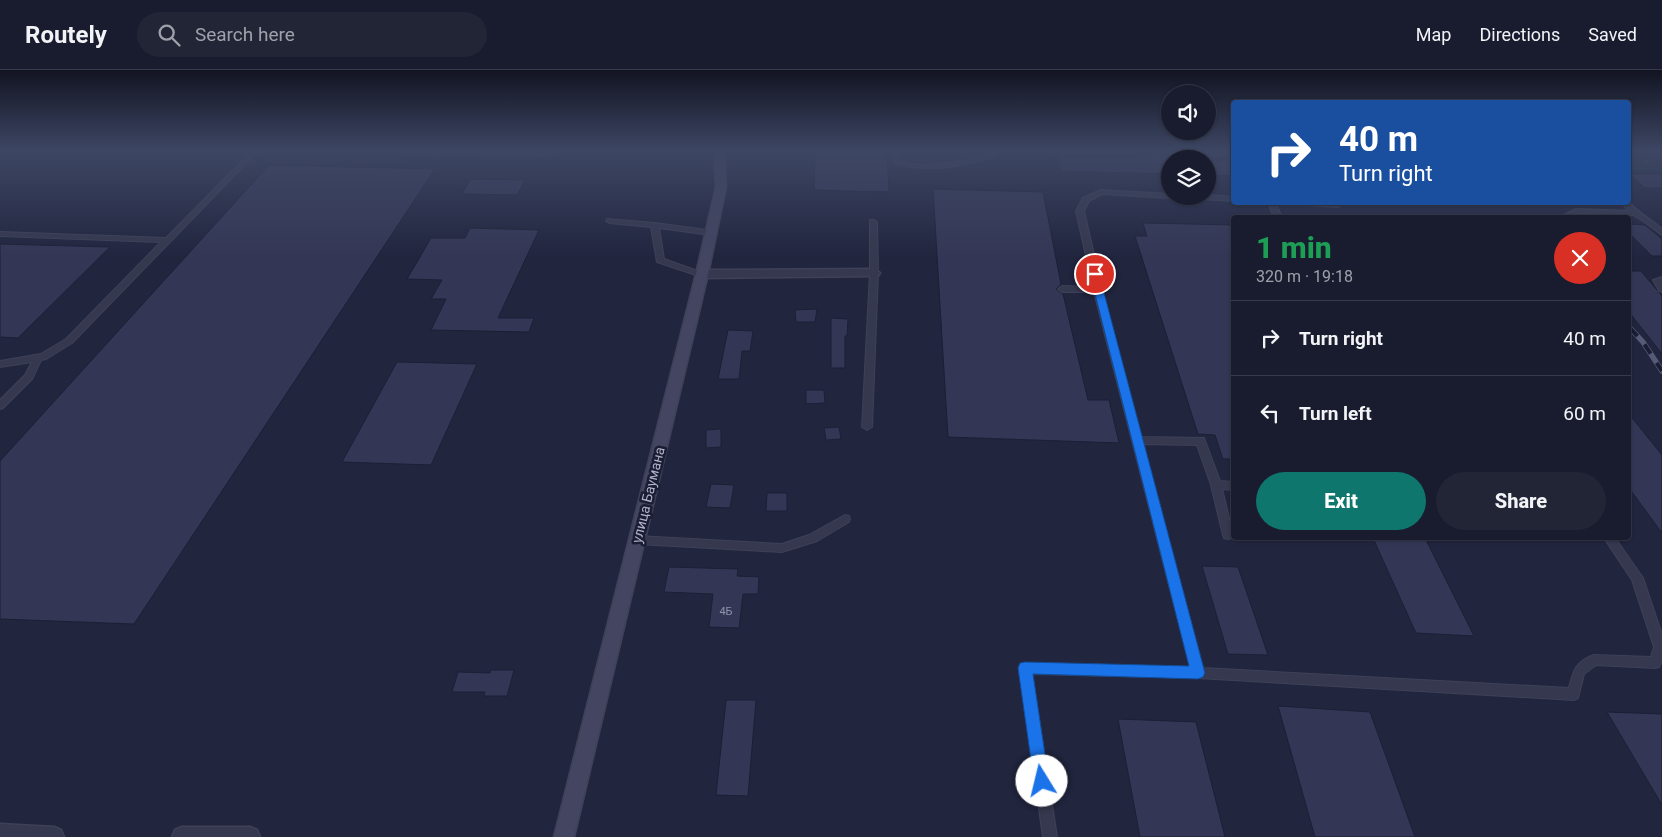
<!DOCTYPE html>
<meta charset="utf-8">
<style>
:root{--surface:#191c2e;--page:#222536;--text:#f1f3f6;--muted:#9fa1aa;--line:#373a4a;--accent:#0f766e}
body{margin:0;font-family:Roboto,sans-serif;background:var(--page);color:var(--text);height:100vh;display:flex;flex-direction:column;font-size:19px;white-space:nowrap}
*{box-sizing:border-box;margin:0}
p{font-size:16px;color:var(--muted)}
.icon{flex:none;width:28px;height:28px;fill:none;stroke:currentColor;stroke-width:2;stroke-linecap:round;stroke-linejoin:round}
.map{position:relative;flex:1;overflow:hidden}
.drawer{position:absolute;left:1231px;top:145px;width:400px;height:325px;display:flex;flex-direction:column;background:var(--surface);border-radius:5px;box-shadow:0 1px 4px #0004,0 0 0 1px var(--line)}
.drawer>*{flex:none}
.banner{position:absolute;left:1231px;top:30px;width:400px;height:105px;border-radius:5px;box-shadow:0 1px 4px #0004,0 0 0 1px var(--line);background:#1a4fa0;color:#fff;overflow:hidden}
.controls{position:absolute;left:1161px;top:15px;display:grid;gap:10px}
.controls a{display:grid;place-items:center;width:55px;height:55px;border-radius:50%;background:var(--surface);box-shadow:0 1px 4px #0004,0 0 0 1px var(--line);font-size:25px}
.pin{position:absolute;display:grid;place-items:center;width:42px;height:42px;color:#fff;margin:-21px;border:2px solid #fff;border-radius:50%;box-shadow:0 1px 5px #0007}
.me{position:absolute;width:55px;margin:-28px;rotate:351deg;stroke-linejoin:round;filter:drop-shadow(0 0 4px #0008)}
.turn{display:flex;align-items:center;gap:18px;height:105px;padding:0 25px;font-size:22px}
.turn .icon{width:65px;height:65px;stroke-width:2.5}
.turn b{display:block;font-size:35px;line-height:42px}
.round{display:grid;place-items:center;flex:none;width:52px;height:52px;border-radius:26px;background:var(--page)}
.overview{display:flex;align-items:center;justify-content:space-between;height:85px;padding:0 25px}
h1{font-size:30px;font-weight:800;line-height:38px;color:#1e9e55}
.action{display:flex;gap:10px;margin-top:auto;padding:10px 25px}
.action a{flex:1;height:58px;border-radius:30px;background:var(--accent);color:#fff;font-size:20px;font-weight:800;line-height:58px;text-align:center}
.action a+a{background:var(--page);color:var(--text)}
ul{padding:0;list-style:none}
li{display:flex;align-items:center;gap:15px;height:75px;padding:0 25px;border-top:1px solid var(--line)}
li div{flex:1}
li b{display:block;font-size:19px}
li em{font-style:normal}
header{display:flex;align-items:center;gap:30px;box-sizing:border-box;height:70px;padding:0 25px;background:var(--surface);border-bottom:1px solid var(--line)}
header strong{font-size:24px}
nav{display:flex;gap:28px;margin-inline-start:auto;font-size:18px}
.search{width:350px;height:45px;background:var(--page);display:flex;align-items:center;gap:12px;box-sizing:border-box;padding:0 18px;border-radius:28px;color:var(--muted);font-size:19px}
.map>svg:first-child{display:block}
</style>
<header>
<strong>Routely</strong>
<div class="search"><svg class="icon" aria-label="search" viewBox="0 0 24 24"><circle cx="10" cy="10" r="6"/><path d="M15 15l6 6"/></svg>Search here</div>
<nav><a>Map</a><a>Directions</a><a>Saved</a></nav>
</header>
<div class="map">
<svg width="1662" height="767" viewBox="0 0 1662 767">
<rect width="100%" height="100%" fill="#21253e"/>
<!-- green -->
<polygon fill="#23333f" points="1629,81 1662,81 1662,101 1629,100"/>
<!-- building -->
<g fill="#333755" stroke="#1c1f35">
<polygon points="815,81 887,81 889,122 814,120"/>
<polygon points="1138,84 1166,85 1167,89 1170,89 1170,104 1061,101 1057,86 1135,88 1133,85"/>
<polygon points="1208,90 1234,91 1234,106 1208,105"/>
<polygon points="269,95 435,99 134,554 0,549 0,391"/>
<polygon points="1630,104 1662,104 1662,118 1645,118"/>
<polygon points="470,109 525,110 517,125 462,124"/>
<polygon points="933,119 1043,122 1061,214 1056,219 1063,224 1088,330 1109,330 1119,373 948,367"/>
<polygon points="1143,153 1234,155 1234,389 1223,389 1215,365 1198,364 1135,166 1147,166"/>
<polygon points="1629,154 1645,155 1662,169 1662,186 1652,186 1629,163"/>
<polygon points="470,158 539,160 498,248 534,248 529,262 431,260 446,229 431,229 442,210 407,209 431,168 465,168"/>
<polygon points="0,174 110,177 18,268 0,267"/>
<polygon points="1629,201 1641,201 1662,226 1662,284 1629,242"/>
<polygon points="817,239 815,252 796,252 795,240"/>
<polygon points="831,248 848,249 847,266 845,266 845,298 831,298"/>
<polygon points="728,260 753,261 750,281 742,281 739,309 718,309"/>
<polygon points="397,292 477,294 431,395 342,392"/>
<polygon points="806,320 824,320 825,333 806,334"/>
<polygon points="1629,344 1662,385 1662,463 1629,418"/>
<polygon points="839,357 841,369 826,370 824,358"/>
<polygon points="721,359 721,377 706,378 706,360"/>
<polygon points="711,414 734,415 730,438 706,437"/>
<polygon points="767,423 787,423 787,441 766,441"/>
<polygon points="1373,468 1425,468 1474,566 1416,563"/>
<polygon points="1202,496 1238,497 1268,585 1228,584"/>
<polygon points="669,497 738,499 737,506 759,507 758,524 743,524 739,558 709,557 713,524 664,522"/>
<polygon points="491,600 514,600 507,626 484,626 485,622 452,622 458,602 490,603"/>
<polygon points="726,630 756,630 748,726 716,725"/>
<polygon points="1278,636 1370,642 1415,767 1315,767"/>
<polygon points="1607,642 1662,644 1662,735"/>
<polygon points="1118,649 1196,652 1225,767 1140,767"/>
</g>
<g fill="none" stroke-linecap="round" stroke-linejoin="round">
<!-- service casing -->
<g stroke="#3e4157" stroke-width="2">
<g id="service">
<polygon points="252,81 258,81 72,273 46,289 41,290 32,309 3,338 0,339 0,330 25,305 32,292 0,297 0,291 41,284 66,269 161,172 0,166 0,162 166,168"/>
<polygon points="403,81 562,81 546,85 406,83"/>
<path d="M 892,81 L 898,81 L 900,91 C 930,100 959,91 989,85 L 990,81 L 996,81 L 994,87 C 960,96 929,104 895,93 Z"/>
<polygon points="1047,81 1140,81 1137,83 1125,84 1050,83"/>
<polygon points="1149,81 1233,82 1234,86 1152,83"/>
<path d="M 1101,120 L 1170,124 L 1170,126 L 1174,126 L 1170,128 L 1102,124 L 1089,131 L 1084,141 L 1102,220 L 1141,367 L 1204,368 L 1220,411 L 1234,412 L 1234,420 L 1222,419 L 1233,465 L 1232,468 L 1228,469 L 1224,468 L 1223,465 L 1211,415 L 1197,375 L 1143,374 L 1203,598 L 1569,618 C 1573,601 1576,591 1594,585 L 1651,587 L 1654,577 L 1632,510 L 1604,468 L 1615,468 L 1643,508 L 1662,565 L 1662,590 L 1659,597 L 1655,598 L 1596,595 L 1584,604 L 1578,628 L 1574,630 L 1198,608 L 1032,604 L 1057,767 L 1043,767 L 1019,598 L 1021,594 L 1025,593 L 1190,597 L 1094,222 L 1062,222 L 1058,219 L 1062,216 L 1093,217 L 1076,141 L 1083,128 Z"/>
<polygon points="1208,125 1234,127 1234,131 1180,128 1176,126"/>
<polygon points="1268,132 1275,132 1282,148 1274,148"/>
<polygon points="1289,132 1333,132 1341,135 1337,137 1292,134"/>
<path d="M 1621,132 L 1629,132 C 1638,143 1651,149 1662,159 L 1662,165 L 1643,151 L 1633,145 L 1577,143 L 1568,148 L 1558,148 L 1576,139 L 1628,141 Z"/>
<polygon points="607,149 655,153 714,161 714,165 711,165 659,158 664,189 706,204 705,206 699,206 657,192 651,157 610,153 606,151"/>
<polygon points="870,150 873,150 877,152 878,203 872,357 867,360 862,357 870,203"/>
<polygon points="1662,207 1662,222 1659,221 1653,210"/>
<polygon points="845,445 849,446 850,449 849,452 817,471 782,482 637,474 633,473 632,470 633,467 637,466 782,474 809,465"/>
</g>
</g>
<!-- minor casing -->
<g stroke="#3e4157" stroke-width="3">
<g id="minor">
<polygon points="874,199 880,203 878,206 702,208 696,204 702,200"/>
<polygon points="0,754 54,757 61,760 64,767 0,767"/>
<polygon points="182,757 250,757 257,760 260,767 172,767 175,760"/>
</g>
</g>
<!-- secondary casing -->
<g stroke="#3e4157" stroke-width="3">
<polygon id="secondary" points="714,81 724,81 726,117 708,204 574,767 554,767 696,204 716,117"/>
</g>
<!-- path -->
<polyline stroke="#3c4d57" stroke-width="2.5" stroke-dasharray="3 3" stroke-linecap="butt" points="1637,81 1650,95"/>
<!-- service -->
<use href="#service" fill="#35384e" fill-rule="evenodd"/>
<!-- minor -->
<use href="#minor" fill="#35384e" fill-rule="evenodd"/>
<!-- secondary -->
<use href="#secondary" fill="#434561" fill-rule="evenodd"/>
<!-- rail-far1 casing -->
<g stroke="#575a76" stroke-width="4.5">
<polyline id="rail-far1" points="1629,256 1631,259"/>
</g>
<!-- rail casing -->
<g stroke="#575a76" stroke-width="5.5">
<polyline id="rail" points="1630,258 1643,272 1662,301"/>
</g>
<!-- rail-far1 -->
<use href="#rail-far1" stroke="#1a1d33" stroke-width="3" stroke-dasharray="9" stroke-linecap="butt"/>
<!-- rail -->
<use href="#rail" stroke="#1a1d33" stroke-width="4" stroke-dasharray="11" stroke-linecap="butt"/>
</g>
<!-- sky -->
<linearGradient id="sky" x2="0" y2="1"><stop stop-color="#121422"/><stop offset="0.43" stop-color="#3d4663"/><stop offset="1" stop-color="#3d4663" stop-opacity="0"/></linearGradient>
<rect width="1662" height="188" fill="url(#sky)"/>
<!-- route -->
<polygon fill="#1a73e8" stroke="#114b97" points="1095,201 1099,204 1205,603 1203,607 1198,609 1033,604 1049,711 1047,716 1042,718 1036,716 1034,711 1018,598 1020,593 1025,592 1189,596 1090,204"/>
<g text-anchor="middle" dominant-baseline="central" stroke-width="5" stroke-linejoin="round" paint-order="stroke">
<!-- number labels -->
<g font-size="11" fill="#9092ab">
<text x="726" y="541">4Б</text>
</g>
<!-- street labels -->
<g font-size="14" fill="#b1b3ca" stroke="#1a1d33">
<text transform="translate(648 425) rotate(-76)">улица Баумана</text>
</g>
</g>
</svg>
<div class="controls">
<a><svg class="icon" aria-label="sound" viewBox="0 0 24 24"><path d="M4 9h4l5-4v14l-5-4H4zM17 9q2 3 0 6"/></svg></a>
<a><svg class="icon" aria-label="layers" viewBox="0 0 24 24"><path d="M12 4l9 5-9 5-9-5zM3 14l9 5 9-5"/></svg></a>
</div>
<div class="pin" style="left:1095px;top:204px;background:#d93025"><svg class="icon" aria-label="arrive" viewBox="0 0 24 24"><path d="M6 21V4h12l-3 4 3 4H6"/></svg></div>
<svg class="me" style="left:1042px;top:711px" viewBox="-20 -20 40 40"><circle r="19" fill="#fff"/><path d="M0-13L10 11 0 6-10 11z" fill="#1a73e8"/></svg>
<div class="banner">
<div class="turn"><svg class="icon" aria-label="right" viewBox="0 0 24 24"><path d="M7 20v-9h11M14 6l5 5-5 5"/></svg><div><b>40 m</b>Turn right</div></div>
</div>
<section class="drawer">
<div class="overview"><div><h1>1 min</h1><p>320 m · 19:18</p></div><a class="round" style="background:#d93025;color:#fff"><svg class="icon" aria-label="close" viewBox="0 0 24 24"><path d="M6 6l12 12M18 6L6 18"/></svg></a></div>
<ul>
<li><svg class="icon" aria-label="right" viewBox="0 0 24 24"><path d="M7 20v-9h11M14 6l5 5-5 5"/></svg><div><b>Turn right</b></div><em>40 m</em></li>
<li><svg class="icon" aria-label="left" viewBox="0 0 24 24"><path d="M17 20v-9H6M10 6l-5 5 5 5"/></svg><div><b>Turn left</b></div><em>60 m</em></li>
</ul>
<div class="action"><a>Exit</a><a>Share</a></div>
</section>
</div>
